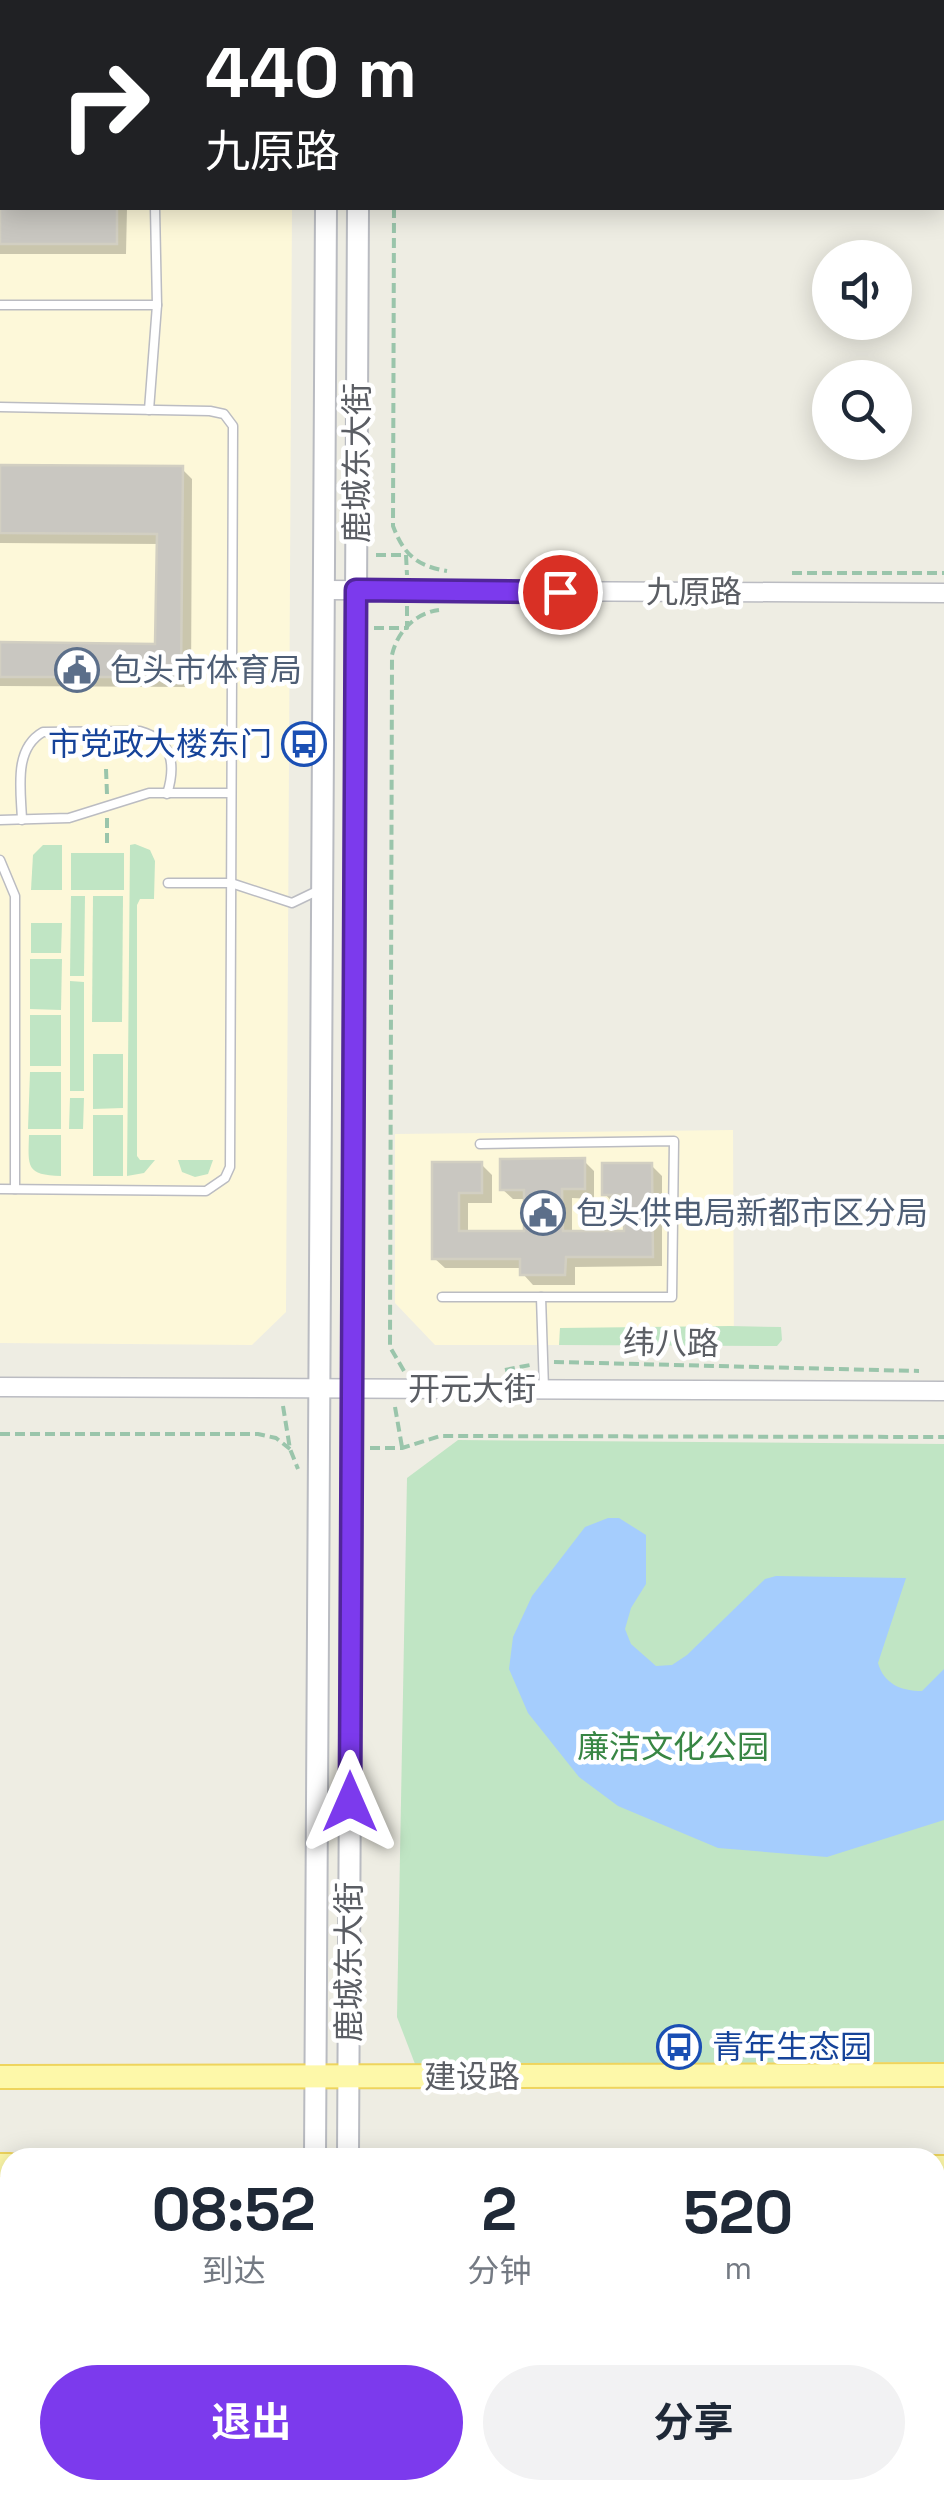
<!DOCTYPE html>
<html lang="zh">
<meta charset="utf-8">
<style>
:root{--surface:#fff;--page:#f2f2f3;--text:#1f2937;--muted:#747a83;--accent:#7c3aed}
body{margin:0;font-family:"Space Grotesk","Noto Sans SC",sans-serif;background:var(--page);color:var(--text);height:100vh;display:flex;flex-direction:column;font-size:38px;white-space:nowrap}
*{box-sizing:border-box;margin:0}
p{font-size:32px;color:var(--muted)}
.icon{flex:none;width:55px;height:55px;fill:none;stroke:currentColor;stroke-width:2;stroke-linecap:round;stroke-linejoin:round}
.map{position:relative;flex:1;overflow:hidden}
.sheet{position:absolute;left:0px;top:2148px;width:945px;height:352px;display:flex;flex-direction:column;background:var(--surface);border-radius:30px 30px 0 0;box-shadow:0 5px 25px #0003}
.sheet>*{flex:none}
.guide{position:absolute;left:0px;top:0px;width:945px;height:210px;box-shadow:0 5px 25px #0003;background:#202124;color:#fff;overflow:hidden}
.fabs{position:absolute;left:812px;top:240px;display:grid;gap:20px}
.fabs a{display:grid;place-items:center;width:100px;height:100px;border-radius:50%;background:var(--surface);box-shadow:0 5px 25px #0003;font-size:50px}
.pin{position:absolute;display:grid;place-items:center;width:85px;height:85px;color:#fff;margin:-42px;border:5px solid #fff;border-radius:50%;box-shadow:0 2px 10px #0007}
.me{position:absolute;width:110px;margin:-55px;rotate:0deg;stroke-linejoin:round;filter:drop-shadow(0 0 8px #0008)}
.turn{display:flex;align-items:center;gap:35px;height:210px;padding:0 40px;font-size:45px}
.turn .icon{width:130px;height:130px;stroke-width:2.5}
.turn b{display:block;font-size:70px;line-height:85px}
.eta{display:flex;justify-content:space-evenly;align-items:center;height:170px;text-align:center}
.eta b{font-size:60px;font-weight:700;line-height:70px}
.button{display:flex;gap:20px;margin-top:auto;padding:20px 40px}
.button a{flex:1;height:115px;border-radius:60px;background:var(--accent);color:#fff;font-size:40px;font-weight:700;line-height:115px;text-align:center}
.button a+a{background:var(--page);color:var(--text)}
.map>svg:first-child{display:block}
</style>
<div class="map">
<svg width="944" height="2498" viewBox="0 0 944 2498">
<rect width="100%" height="100%" fill="#eeede3"/>
<!-- commercial -->
<g fill="#fdf8d9">
<polygon points="0,0 293,0 2,2 2,208 292,208 286,1312 252,1345 0,1343"/>
<polygon points="733,1130 734,1345 435,1345 395,1303 395,1134"/>
</g>
<!-- green -->
<g fill="#c0e5c4">
<polygon points="135,844 150,850 155,861 154,899 140,899 137,905 137,1156 140,1160 155,1160 144,1173 127,1176 130,845"/>
<polygon points="43,845 62,845 62,890 31,890 33,855"/>
<rect x="71" y="853" width="53" height="37"/>
<polygon points="71,896 85,896 84,976 70,976"/>
<polygon points="93,896 123,896 122,1022 92,1022"/>
<polygon points="31,923 62,923 61,953 31,953"/>
<polygon points="30,959 62,959 61,1010 30,1009"/>
<polygon points="70,981 84,982 84,1091 70,1091"/>
<rect x="30" y="1015" width="31" height="51"/>
<polygon points="93,1054 123,1054 123,1108 93,1109"/>
<polygon points="30,1072 61,1072 61,1129 28,1129"/>
<polygon points="70,1098 84,1098 83,1129 69,1129"/>
<rect x="93" y="1115" width="30" height="61"/>
<path d="M 29,1135 L 61,1135 L 61,1176 C 26,1175 28,1167 29,1135 Z"/>
<polygon points="178,1160 213,1160 208,1174 195,1177 182,1172"/>
<polygon points="730,1326 781,1327 782,1340 777,1346 559,1345 560,1328"/>
<polygon points="458,1440 944,1444 944,2062 415,2064 397,2017 407,1478"/>
<polygon points="935,2434 944,2434 944,2498 729,2498 730,2490 935,2490"/>
</g>
<!-- water -->
<path fill="#a5cdfd" d="M 608,1518 L 619,1518 L 646,1535 L 646,1584 L 631,1608 L 625,1629 L 631,1644 L 656,1666 L 672,1665 L 687,1655 L 765,1579 L 776,1576 L 906,1578 L 878,1663 C 884,1684 901,1691 922,1691 L 944,1669 L 944,1820 L 827,1857 L 718,1848 L 618,1806 L 579,1777 L 528,1713 L 509,1669 L 513,1637 L 532,1596 L 585,1527 Z"/>
<!-- shadow -->
<g fill="#0003">
<rect x="0" y="11" width="2" height="99"/>
<polygon points="0,145 2,208 127,208 126,254 0,254"/>
<polygon points="0,468 182,469 192,479 191,687 0,686 0,645 158,646 159,544 0,543"/>
<polygon points="584,1161 594,1171 594,1199 572,1198 572,1234 627,1233 627,1205 615,1205 605,1194 651,1165 662,1176 662,1266 575,1267 575,1285 533,1285 523,1274 523,1268 445,1268 434,1258 434,1165 481,1164 492,1175 492,1203 468,1203 468,1234 526,1234 526,1199 513,1199 502,1189"/>
<polygon points="186,2490 207,2490 192,2497"/>
</g>
<!-- building -->
<g fill="#c9c7c1" stroke="#d2cfc2" stroke-width="2.5">
<rect x="0" y="8" width="2" height="92"/>
<polygon points="0,142 2,208 117,208 117,244 0,244"/>
<polygon points="0,465 183,466 181,677 0,677 0,642 155,644 157,534 0,533"/>
<polygon points="585,1158 585,1189 562,1189 563,1231 624,1231 625,1195 602,1195 602,1163 652,1163 653,1257 566,1257 565,1275 520,1275 520,1259 432,1259 432,1162 482,1162 482,1193 459,1193 459,1231 524,1231 524,1190 500,1190 500,1159"/>
<polygon points="127,2490 152,2490 156,2498 124,2498 122,2492"/>
</g>
<g fill="none" stroke-linecap="round" stroke-linejoin="round">
<!-- service casing -->
<g stroke="#bbbcc2" stroke-width="11">
<g id="service">
<polyline points="104,0 104,2"/>
<polyline points="153,0 153,2"/>
<polyline points="0,305 157,305"/>
<polyline points="0,407 210,411 224,414 233,426 230,1167 225,1178 206,1191 0,1189"/>
<polyline points="149,410 157,305 155,208"/>
<polyline points="0,820 69,818 149,793 231,793"/>
<path d="M 22,820 C 21,790 13,749 43,732 L 140,731 C 173,740 176,765 167,794"/>
<polyline points="0,860 15,896 15,1189"/>
<polyline points="168,883 231,883 292,903 317,891"/>
<polyline points="442,1297 672,1297 674,1141 480,1144"/>
<polyline points="541,1297 544,1389"/>
</g>
</g>
<!-- tertiary casing -->
<g stroke="#bbbcc2" stroke-width="21">
<g id="tertiary">
<polyline points="324,590 944,593"/>
<polyline points="0,1387 944,1391"/>
<polyline points="935,2326 944,2326"/>
</g>
</g>
<!-- secondary casing -->
<g stroke="#b9bbc1" stroke-width="24">
<g id="secondary">
<polyline points="327,2 327,0"/>
<polyline points="359,2 359,0"/>
<polyline points="315,2158 326,208"/>
<polyline points="348,2158 358,208"/>
<polyline points="315,2498 315,2490"/>
<polyline points="343,2498 344,2490"/>
</g>
</g>
<!-- primary casing -->
<g stroke="#eed45d" stroke-width="26">
<g id="primary">
<polyline points="0,2077 944,2075"/>
<polyline points="0,2165 10,2165"/>
<polyline points="935,2167 944,2167"/>
</g>
</g>
<!-- path -->
<g stroke="#9ac5ab" stroke-width="4" stroke-dasharray="10 5" stroke-linecap="butt">
<polyline points="395,2 395,0"/>
<path d="M 394,208 L 393,526 C 404,555 417,566 447,571"/>
<polyline points="376,555 406,555 407,575"/>
<polyline points="792,573 944,573"/>
<polyline points="374,628 407,628 407,605"/>
<polyline points="106,769 107,794"/>
<polyline points="107,818 107,845"/>
<polyline points="554,1362 919,1371"/>
<polyline points="505,1370 530,1365"/>
<path d="M 404,1371 L 390,1347 L 392,655 C 397,632 415,613 439,610"/>
<polyline points="283,1406 290,1449 298,1469"/>
<polyline points="395,1407 402,1447"/>
<polyline points="0,1434 258,1434 276,1438 290,1449"/>
<polyline points="370,1448 402,1448 440,1436 944,1437"/>
</g>
<!-- service -->
<use href="#service" stroke="#fff" stroke-width="8"/>
<!-- tertiary -->
<use href="#tertiary" stroke="#fff" stroke-width="18"/>
<!-- secondary -->
<use href="#secondary" stroke="#fff" stroke-width="20"/>
<!-- primary -->
<use href="#primary" stroke="#fdf8a9" stroke-width="22"/>
</g>
<g fill="none" stroke-linecap="round" stroke-linejoin="round">
<!-- route casing -->
<g stroke="#51269a" stroke-width="25">
<polyline id="route" points="350,1802 356,590 560,592"/>
</g>
<!-- route -->
<use href="#route" stroke="#7c3aed" stroke-width="18"/>
</g>
<!-- icons -->
<defs>
<g id="civic-ring" transform="scale(2.25)"><circle r="9.5" fill="#fff" stroke="#5c6f8a" stroke-width="1.5"/><path d="M-.6-6.5H3V-4.5H.6V-3L4-1V1h2V6H-6V1h2V-1L-.6-3ZM-1.2 2.5V6h2.4V2.5Z" fill="#5c6f8a"/></g>
<g id="bus-ring" transform="scale(2.25)"><circle r="9.5" fill="#fff" stroke="#1a4fb4" stroke-width="1.5"/><path d="M-5-6H5V4H4V6H2V4H-2V6H-4V4H-5ZM-3.5-4V0h7V-4ZM-3.5 1.2v1.5H-2V1.2ZM2 1.2v1.5H3.5V1.2Z" fill="#1a4fb4"/></g>
</defs>
<g fill-rule="evenodd">
<use href="#civic-ring" x="77" y="670"/>
<use href="#bus-ring" x="304" y="744"/>
<use href="#civic-ring" x="543" y="1213"/>
<use href="#bus-ring" x="679" y="2047"/>
</g>
<g text-anchor="middle" dominant-baseline="central" stroke-width="9" stroke-linejoin="round" paint-order="stroke">
<!-- street labels -->
<g font-size="32" fill="#5b5e64" stroke="#fff">
<text transform="translate(357 463) rotate(-90)">鹿城东大街</text>
<text x="694" y="592">九原路</text>
<text transform="translate(671 1343) rotate(1)">纬八路</text>
<text x="472" y="1389">开元大街</text>
<text transform="translate(349 1962) rotate(-90)">鹿城东大街</text>
<text x="472" y="2077">建设路</text>
</g>
<!-- service labels -->
<g font-size="32" fill="#4e5e75" stroke="#fff" text-anchor="start">
<text x="110" y="670">包头市体育局</text>
<text x="576" y="1213">包头供电局新都市区分局</text>
</g>
<!-- transit labels -->
<g font-size="32" fill="#164399" stroke="#fff" text-anchor="end">
<text x="272" y="744">市党政大楼东门</text>
<text x="712" y="2047" text-anchor="start">青年生态园</text>
</g>
<!-- park labels -->
<g font-size="32" fill="#388644" stroke="#fff">
<text x="673" y="1747">廉洁文化公园</text>
</g>
</g>
</svg>
<div class="fabs">
<a><svg class="icon" aria-label="sound" viewBox="0 0 24 24"><path d="M4 9h4l5-4v14l-5-4H4zM17 9q2 3 0 6"/></svg></a>
<a><svg class="icon" aria-label="search" viewBox="0 0 24 24"><circle cx="10" cy="10" r="6"/><path d="M15 15l6 6"/></svg></a>
</div>
<div class="pin" style="left:560px;top:592px;background:#d93025"><svg class="icon" aria-label="arrive" viewBox="0 0 24 24"><path d="M6 21V4h12l-3 4 3 4H6"/></svg></div>
<svg class="me" style="left:350px;top:1802px" viewBox="-20 -20 40 40"><path d="M0-17L14 15 0 8-14 15z" fill="#7c3aed" stroke="#fff" stroke-width="4"/></svg>
<div class="guide">
<div class="turn"><svg class="icon" aria-label="right" viewBox="0 0 24 24"><path d="M7 20v-9h11M14 6l5 5-5 5"/></svg><div><b>440 m</b>九原路</div></div>
</div>
<section class="sheet">
<div class="eta">
<div><b>08:52</b><p>到达</p></div>
<div><b>2</b><p>分钟</p></div>
<div><b>520</b><p>m</p></div>
</div>
<div class="button"><a>退出</a><a>分享</a></div>
</section>
</div>
